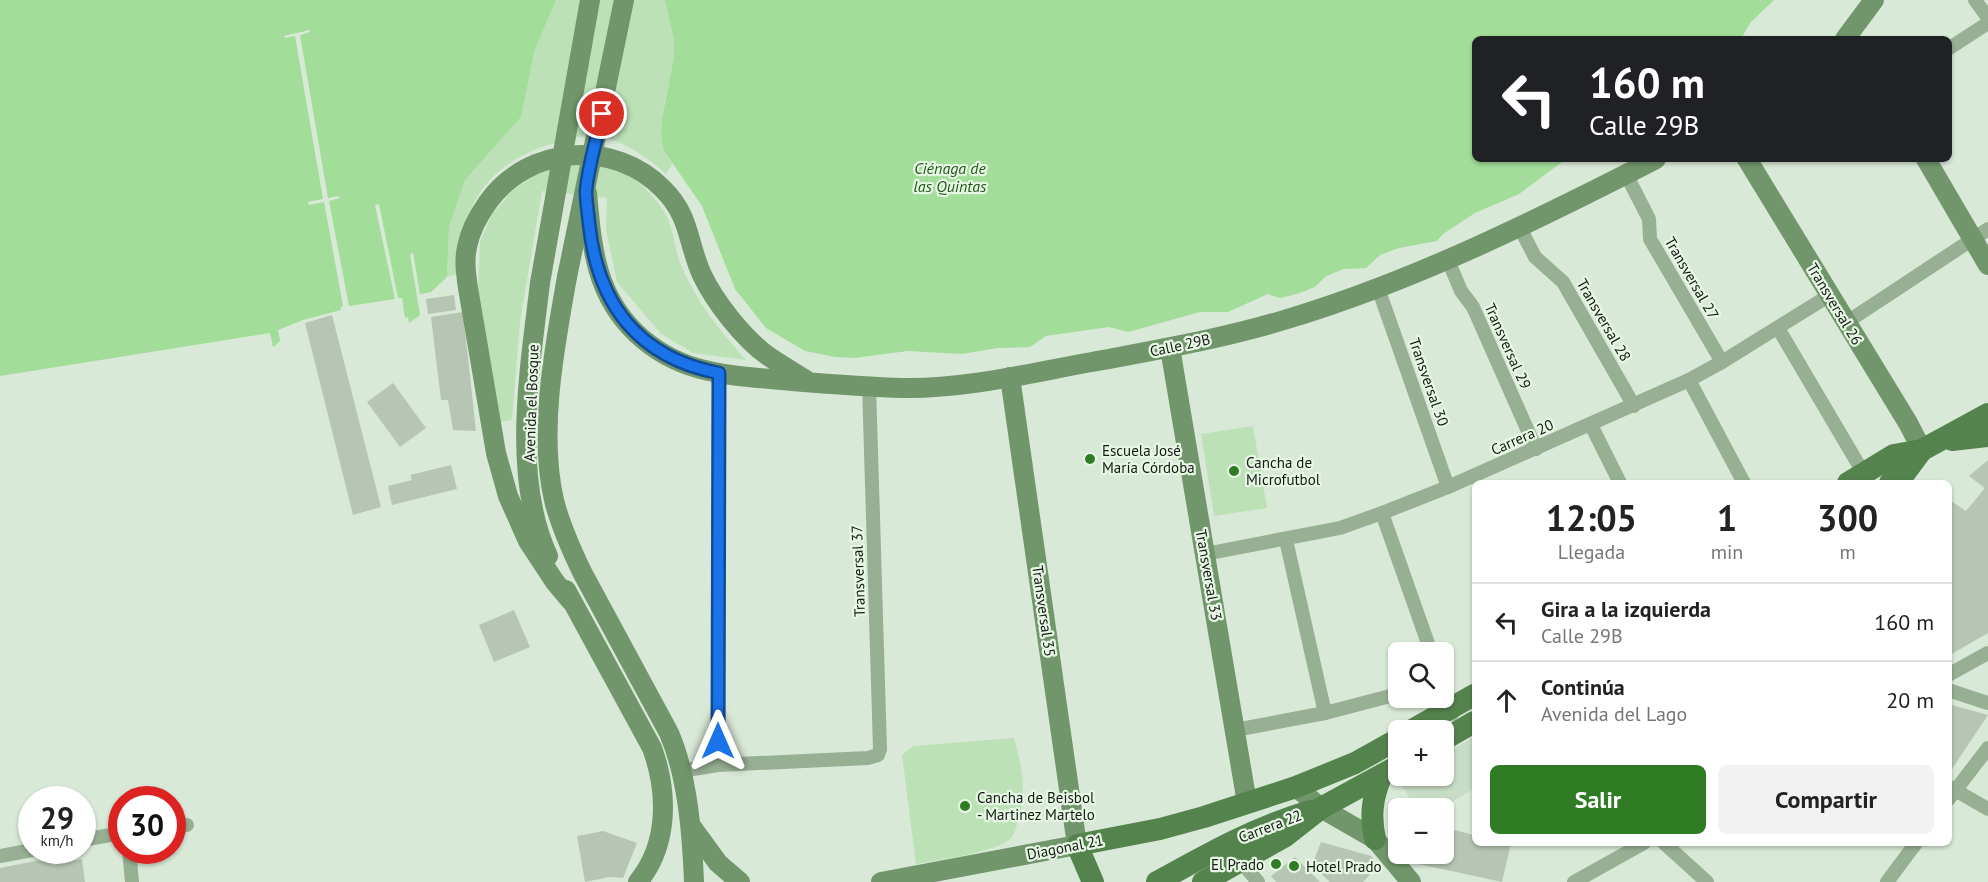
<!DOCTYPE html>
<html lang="es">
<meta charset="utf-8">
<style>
:root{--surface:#fff;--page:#f2f2f2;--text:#222;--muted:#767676;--line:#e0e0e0;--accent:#2f7c25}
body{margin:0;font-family:"PT Sans",sans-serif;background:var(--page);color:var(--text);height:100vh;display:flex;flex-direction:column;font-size:22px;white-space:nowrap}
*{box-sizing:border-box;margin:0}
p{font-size:20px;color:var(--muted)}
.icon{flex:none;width:33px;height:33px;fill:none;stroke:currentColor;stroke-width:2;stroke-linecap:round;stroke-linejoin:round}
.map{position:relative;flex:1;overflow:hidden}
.details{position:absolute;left:1472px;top:480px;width:480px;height:366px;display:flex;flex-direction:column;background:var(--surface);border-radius:9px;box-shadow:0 2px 4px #0004}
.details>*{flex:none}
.top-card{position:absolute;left:1472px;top:36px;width:480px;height:126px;border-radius:9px;box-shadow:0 2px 4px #0004;background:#202124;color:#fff;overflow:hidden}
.fabs{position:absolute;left:1388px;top:642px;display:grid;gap:12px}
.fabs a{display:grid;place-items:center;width:66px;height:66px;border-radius:9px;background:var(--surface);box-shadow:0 2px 4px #0004;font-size:30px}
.speed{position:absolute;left:18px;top:786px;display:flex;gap:12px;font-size:30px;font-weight:700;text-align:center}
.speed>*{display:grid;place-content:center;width:78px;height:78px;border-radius:50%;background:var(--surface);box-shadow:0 2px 4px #0004;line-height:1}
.speed small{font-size:15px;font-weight:400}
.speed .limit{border:9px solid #d22;background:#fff;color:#111}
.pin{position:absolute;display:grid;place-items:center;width:51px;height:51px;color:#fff;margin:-26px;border:3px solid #fff;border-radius:50%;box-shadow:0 2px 6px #0007}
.me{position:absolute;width:66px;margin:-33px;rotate:0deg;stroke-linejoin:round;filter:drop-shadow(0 0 4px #0008)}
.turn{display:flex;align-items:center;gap:21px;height:126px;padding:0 18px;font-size:27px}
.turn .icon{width:78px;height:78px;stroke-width:2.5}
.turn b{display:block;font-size:42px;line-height:51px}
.eta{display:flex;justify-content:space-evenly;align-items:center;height:102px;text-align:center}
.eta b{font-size:36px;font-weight:600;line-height:42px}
.primary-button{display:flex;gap:12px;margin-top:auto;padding:12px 18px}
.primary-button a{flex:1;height:69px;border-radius:9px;background:var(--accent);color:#fff;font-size:24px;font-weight:600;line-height:69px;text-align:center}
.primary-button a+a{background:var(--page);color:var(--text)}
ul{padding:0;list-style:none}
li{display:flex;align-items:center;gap:18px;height:78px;padding:0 18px;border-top:2px solid var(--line)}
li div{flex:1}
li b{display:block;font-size:22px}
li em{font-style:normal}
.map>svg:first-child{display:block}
</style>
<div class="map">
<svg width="1988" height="882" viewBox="0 0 1988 882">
<rect width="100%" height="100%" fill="#d9e9d7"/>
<!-- built -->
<polygon fill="#c8ddc5" points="1474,737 1474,789 1441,808 1415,808 1399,780 1407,776 1443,776 1443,755"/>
<!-- green -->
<g fill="#bce1b7">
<path d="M 556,0 L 665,0 C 670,19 677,40 674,60 C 668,96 650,130 672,164 L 666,174 C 649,158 618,137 594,136 C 579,135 562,141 548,145 C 486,165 459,209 457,274 L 447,277 L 449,227 L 465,180 L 521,117 L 535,49 Z"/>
<path d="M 573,162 C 585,163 597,164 609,167 C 632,172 656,196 667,217 C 674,232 675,250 681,265 C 696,301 720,331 746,360 L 693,353 L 661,334 L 617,282 L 606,230 L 607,198 L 542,191 L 520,322 L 512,420 L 499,422 L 478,292 L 480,242 L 491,216 L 511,192 L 543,169 Z"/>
<polygon points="1253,426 1267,508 1214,516 1201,434"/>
<path d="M 1014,738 C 1022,767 1028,794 1017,824 C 1016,827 1015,834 1012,837 C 1001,852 936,860 916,864 L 902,755 L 913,746 Z"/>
</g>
<!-- water -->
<g fill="#a2dd99">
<polygon points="0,0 556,0 535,49 521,117 465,180 449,227 447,277 431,292 420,294 413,253 410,254 420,315 409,323 408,317 405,318 402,298 398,298 379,204 375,205 395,299 349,306 329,201 340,198 339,196 328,198 300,35 310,32 310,30 284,36 285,38 295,36 323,199 308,202 309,205 324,202 343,306 341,307 341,310 303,320 278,330 280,341 273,347 270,333 0,376"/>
<polygon points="665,0 1774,0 1750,23 1741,39 1474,39 1474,159 1594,159 1592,161 1585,159 1566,159 1519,194 1475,213 1443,234 1437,241 1399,248 1380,255 1366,268 1344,269 1326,276 1315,287 1297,294 1280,298 1268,294 1228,312 1200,312 1128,332 1109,327 1046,336 1030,347 998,348 962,354 908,351 854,358 835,357 805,351 766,328 735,289 702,206 664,151 661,135 662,117 674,58 674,39"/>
</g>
<!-- building -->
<g fill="#b7c6b4">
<polygon points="454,295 456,310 428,314 426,299"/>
<polygon points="463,312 476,431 453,430 448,400 441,400 431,317"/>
<polygon points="332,315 381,507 353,515 305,323"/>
<polygon points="393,383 426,428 400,447 367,402"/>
<polygon points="1988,460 1988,633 1948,656 1948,499 1966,511 1985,488 1969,476"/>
<polygon points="451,465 457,489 392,505 388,486 412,480 410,475"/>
<polygon points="514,610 530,647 494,662 479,625"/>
<polygon points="1948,704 1988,715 1948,775"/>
<polygon points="1443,768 1447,777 1433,784 1428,776 1443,776"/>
<polygon points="1443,827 1474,835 1474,843 1511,843 1502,882 1414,863 1409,854 1443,854"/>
<polygon points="603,831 637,843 623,878 610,877 585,882 577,836"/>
<polygon points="1321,842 1371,856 1378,866 1363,882 1330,882 1312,865"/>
<polygon points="1295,857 1320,882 1276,882 1271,876"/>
<polygon points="51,858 52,865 82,859 85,882 0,882 0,868"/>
</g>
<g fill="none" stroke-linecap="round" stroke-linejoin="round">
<!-- street -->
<g stroke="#97b093" stroke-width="14">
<polyline points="1975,0 1988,18"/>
<polyline points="1948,49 1988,23"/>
<polyline points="1626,174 1649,219 1650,239 1722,362"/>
<polyline points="1519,226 1535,257 1563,282 1634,406"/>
<polyline points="1448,260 1461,291 1473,307 1536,449"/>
<polyline points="1378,288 1448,487"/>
<polyline points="1847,322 1988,229"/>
<polyline points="1778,328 1867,479"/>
<polyline points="1689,380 1744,483"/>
<polyline points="1591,425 1620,483"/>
<polyline points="1382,513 1431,652"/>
<polyline points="1286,540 1325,713 1398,694"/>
<polyline points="1205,554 1340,528 1382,513 1448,487 1689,380 1722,362 1830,295"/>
<polyline points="1948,675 1988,653"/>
<polyline points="1443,688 1452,714"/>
<polyline points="1948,690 1988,703"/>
<polyline points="1235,730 1325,713"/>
<polyline points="718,765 719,373"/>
<polyline points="681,771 718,765 868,758 878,755 880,749 869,385"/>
<polyline points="1948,786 1988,809"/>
<polyline points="1948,800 1988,748"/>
<polyline points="172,826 187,825"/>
<polyline points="82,840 122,833"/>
<polyline points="1664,843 1707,882"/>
<polyline points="129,850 132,882"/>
<polyline points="0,856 32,850"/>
<polyline points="1240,860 1258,882"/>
<polyline points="1574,882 1644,843"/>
<polyline points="1887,882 1916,843"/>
</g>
<!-- secondary -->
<g stroke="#71966b" stroke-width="20">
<polyline points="1845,39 1874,0"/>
<polyline points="1747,159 1908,423 1922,450"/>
<polyline points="1926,159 1988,265"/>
<path d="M 587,193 C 592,247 595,294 637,334 C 683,377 734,375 792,381 C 829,384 866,387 903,388 C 966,389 1030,373 1092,362 C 1156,350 1221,339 1284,320 C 1412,282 1537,220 1656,159"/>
<path d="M 567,277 C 555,345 538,431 554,500 C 560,525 571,549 582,572 L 669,733 C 688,777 692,834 694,882"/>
<path d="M 540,283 C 530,368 511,476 548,556"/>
<polyline points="1170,348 1247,803"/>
<path d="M 566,590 L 652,748 C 668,792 669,844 638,882"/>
<path d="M 571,601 L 555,582 L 528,541 L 508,496 L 496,453 L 468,288 C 466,274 464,261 467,247 C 470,231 478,216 488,202 C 529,145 614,139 663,189 C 691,217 687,242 702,275 C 715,302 743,338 768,356 C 780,364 793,372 806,380"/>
<polyline points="1296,787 1321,808 1375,839 1411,882"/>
<polyline points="691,826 718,863 740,882"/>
<polyline points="881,882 1077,845 1010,377"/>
</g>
<!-- primary -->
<g stroke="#55834e" stroke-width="22">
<polyline points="1952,440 1988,436"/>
<polyline points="1848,483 1894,455 1922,450 1988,414"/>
<polyline points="1890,483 1905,473 1922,450"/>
<polyline points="1412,730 1474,695"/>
<polyline points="1443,740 1474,722"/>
<path d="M 1375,839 C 1370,816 1372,797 1382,775"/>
<polyline points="1093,882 1077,845 1160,829 1204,817 1296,787 1355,763 1398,739"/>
<path d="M 1157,882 C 1208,854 1253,828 1310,811"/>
<polyline points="1203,882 1284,837 1321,808 1398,766"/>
</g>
<!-- secondary-bridge -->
<g stroke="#71966b" stroke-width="20">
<polyline points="567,277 624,0"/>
<polyline points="540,283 590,0"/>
</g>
</g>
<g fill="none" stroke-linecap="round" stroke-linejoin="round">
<!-- route casing -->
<g stroke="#114b97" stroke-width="15">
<path id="route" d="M 602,114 C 597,139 588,166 586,191 C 586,201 588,213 589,223 C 597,303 638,358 719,373 L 718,741"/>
</g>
<!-- route -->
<use href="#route" stroke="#1a73e8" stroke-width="10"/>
</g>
<!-- markers -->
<g fill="#2f7c25" stroke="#e6f7e4" stroke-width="2">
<circle cx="1090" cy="459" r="6"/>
<circle cx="1234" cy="471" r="6"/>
<circle cx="965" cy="806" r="6"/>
<circle cx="1276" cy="864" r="6"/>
<circle cx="1294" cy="866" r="6"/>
</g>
<g text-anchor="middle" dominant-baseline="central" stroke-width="4.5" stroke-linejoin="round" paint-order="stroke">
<!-- street labels -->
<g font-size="15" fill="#141a13" stroke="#e6f7e4">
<text transform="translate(1692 278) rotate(60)">Transversal 27</text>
<text transform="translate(1835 304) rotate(59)">Transversal 26</text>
<text transform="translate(1604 320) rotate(60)">Transversal 28</text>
<text transform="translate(1180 345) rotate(-12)">Calle 29B</text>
<text transform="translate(1508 346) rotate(66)">Transversal 29</text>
<text transform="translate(1429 382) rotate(71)">Transversal 30</text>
<text transform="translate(531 403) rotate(-88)">Avenida el Bosque</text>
<text transform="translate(1522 437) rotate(-24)">Carrera 20</text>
<text transform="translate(858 571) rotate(-92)">Transversal 37</text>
<text transform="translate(1209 575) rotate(80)">Transversal 33</text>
<text transform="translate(1044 611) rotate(82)">Transversal 35</text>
<text transform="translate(1270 826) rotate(-21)">Carrera 22</text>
<text transform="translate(1065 847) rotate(-11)">Diagonal 21</text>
</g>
<!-- poi labels -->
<g font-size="15" fill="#141a13" stroke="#e6f7e4" text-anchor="start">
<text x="1102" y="450">Escuela José<tspan x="1102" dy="17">María Córdoba</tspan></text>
<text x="1246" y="462">Cancha de<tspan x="1246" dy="17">Microfutbol</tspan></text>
<text x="977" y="797">Cancha de Beisbol<tspan x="977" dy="17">- Martinez Martelo</tspan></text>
<text x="1264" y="864" text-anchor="end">El Prado</text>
<text x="1306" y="866">Hotel Prado</text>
</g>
<!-- water labels -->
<g font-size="16" font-style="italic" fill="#205818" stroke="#e6f7e4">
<text x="950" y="168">Ciénaga de<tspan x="950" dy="18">las Quintas</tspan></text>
</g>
</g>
</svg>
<div class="fabs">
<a><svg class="icon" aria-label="search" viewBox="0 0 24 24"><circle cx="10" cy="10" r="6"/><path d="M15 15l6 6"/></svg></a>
<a>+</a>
<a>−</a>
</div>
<div class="speed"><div>29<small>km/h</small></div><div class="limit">30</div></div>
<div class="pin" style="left:602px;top:114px;background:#d93025"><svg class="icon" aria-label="arrive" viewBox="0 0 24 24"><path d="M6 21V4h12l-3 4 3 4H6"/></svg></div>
<svg class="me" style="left:718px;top:741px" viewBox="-20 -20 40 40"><path d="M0-17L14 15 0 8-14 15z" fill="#1a73e8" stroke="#fff" stroke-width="4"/></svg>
<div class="top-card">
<div class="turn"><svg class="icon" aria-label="left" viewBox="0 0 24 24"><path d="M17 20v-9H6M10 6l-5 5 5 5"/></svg><div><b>160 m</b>Calle 29B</div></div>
</div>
<section class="details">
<div class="eta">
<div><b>12:05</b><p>Llegada</p></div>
<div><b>1</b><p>min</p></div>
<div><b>300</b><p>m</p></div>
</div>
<ul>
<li><svg class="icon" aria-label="left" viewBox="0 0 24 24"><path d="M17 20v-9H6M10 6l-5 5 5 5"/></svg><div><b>Gira a la izquierda</b><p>Calle 29B</p></div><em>160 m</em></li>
<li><svg class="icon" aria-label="ahead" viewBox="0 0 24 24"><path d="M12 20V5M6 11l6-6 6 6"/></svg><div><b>Continúa</b><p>Avenida del Lago</p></div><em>20 m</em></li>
</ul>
<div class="primary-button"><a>Salir</a><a>Compartir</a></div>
</section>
</div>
